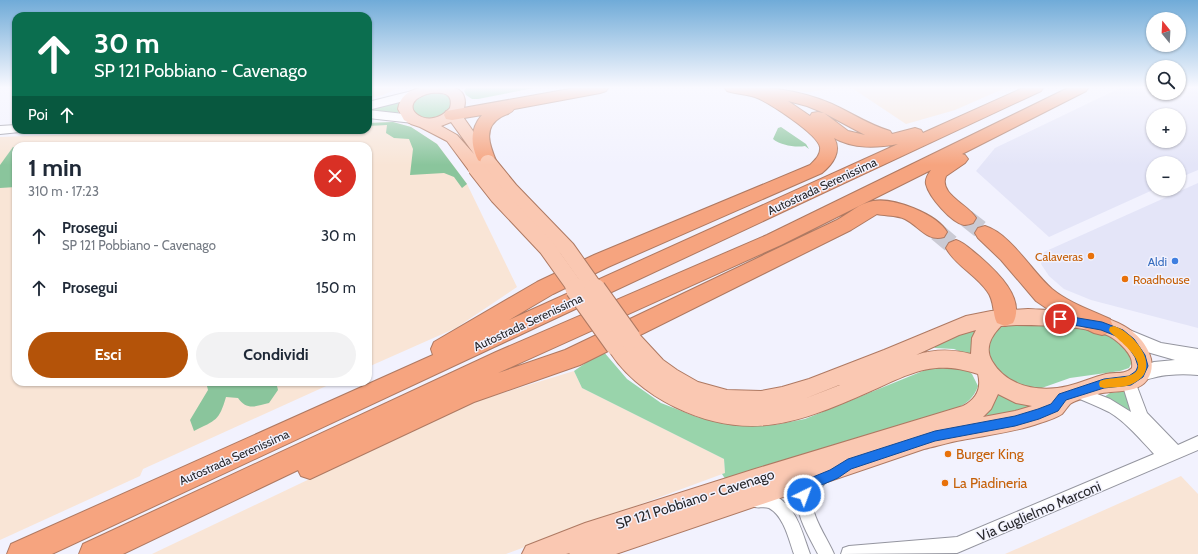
<!DOCTYPE html>
<html lang="it">
<meta charset="utf-8">
<style>
:root{--surface:#fff;--page:#f2f2f3;--text:#1f2937;--muted:#747a83;--accent:#b45309}
body{margin:0;font-family:Cabin,sans-serif;background:var(--page);color:var(--text);height:100vh;display:flex;flex-direction:column;font-size:15px;white-space:nowrap}
*{box-sizing:border-box;margin:0}
p{font-size:13px;color:var(--muted)}
.icon{flex:none;width:22px;height:22px;fill:none;stroke:currentColor;stroke-width:2;stroke-linecap:round;stroke-linejoin:round}
.map{position:relative;flex:1;overflow:hidden}
.panel{position:absolute;left:12px;top:142px;width:360px;height:244px;display:flex;flex-direction:column;background:var(--surface);border-radius:12px;box-shadow:0 1px 3px #0004}
.panel>*{flex:none}
.guide{position:absolute;left:12px;top:12px;width:360px;height:122px;border-radius:12px;box-shadow:0 1px 3px #0004;background:#0b6e4f;color:#fff;overflow:hidden}
.needle{width:26px;rotate:342deg}
.controls{position:absolute;left:1146px;top:12px;display:grid;gap:8px}
.controls a{display:grid;place-items:center;width:40px;height:40px;border-radius:50%;background:var(--surface);box-shadow:0 1px 3px #0004;font-size:20px}
.pin{position:absolute;display:grid;place-items:center;width:34px;height:34px;color:#fff;margin:-17px;border:2px solid #fff;border-radius:50%;box-shadow:0 1px 4px #0007}
.me{position:absolute;width:44px;margin:-22px;rotate:42deg;stroke-linejoin:round;filter:drop-shadow(0 0 3px #0008)}
.turn{display:flex;align-items:center;gap:14px;height:84px;padding:0 16px;font-size:18px}
.turn .icon{width:52px;height:52px;stroke-width:2.5}
.turn b{display:block;font-size:28px;line-height:34px}
.then{display:flex;align-items:center;height:38px;padding:0 16px;background:#0003;gap:8px;font-size:15px}
.round{display:grid;place-items:center;flex:none;width:42px;height:42px;border-radius:21px;background:var(--page)}
.head{display:flex;align-items:center;justify-content:space-between;height:68px;padding:0 16px}
h1{font-size:24px;font-weight:700;line-height:30px}
.action{display:flex;gap:8px;margin-top:auto;padding:8px 16px}
.action a{flex:1;height:46px;border-radius:24px;background:var(--accent);color:#fff;font-size:16px;font-weight:700;line-height:46px;text-align:center}
.action a+a{background:var(--page);color:var(--text)}
ul{padding:0;list-style:none}
li{display:flex;align-items:center;gap:12px;height:52px;padding:0 16px}
li div{flex:1}
li b{display:block;font-size:15px}
li em{font-style:normal}
.map>svg:first-child{display:block}
</style>
<div class="map">
<svg width="1198" height="554" viewBox="0 0 1198 554">
<rect width="100%" height="100%" fill="#f2f2fe"/>
<!-- built -->
<g fill="#e4e5f8" fill-rule="evenodd">
<path d="M 1120,88 L 1153,88 L 1153,93 L 1179,93 L 1179,88 L 1198,88 L 1198,170 L 1179,178 L 1179,163 L 1153,163 L 1153,189 L 1155,189 L 1049,237 L 976,171 L 995,148 ZM 1153,115 L 1179,115 L 1179,141 L 1153,141 Z"/>
<polygon points="1198,183 1198,328 1091,300 1064,289 1049,276 1041,264 1044,252"/>
</g>
<!-- industrial -->
<g fill="#f9e5d6">
<polygon points="368,88 398,88 383,95 368,98"/>
<polygon points="787,88 835,88 809,92 790,91"/>
<polygon points="852,88 1005,88 955,110 906,124"/>
<polygon points="393,122 411,127 437,144 467,184 517,287 456,328 368,367 368,146 16,146 16,382 335,382 143,469 140,476 0,540 0,137 190,130 368,130 368,123"/>
<polygon points="574,371 582,388 724,459 725,473 506,554 152,554 467,404"/>
<polygon points="1181,476 1198,494 1198,554 1005,554"/>
</g>
<!-- green -->
<g fill="#99d4ab">
<polygon points="466,88 534,88 478,99 472,99 466,95 464,91"/>
<path d="M 430,93 C 439,93 445,93 451,99 L 452,107 C 441,119 434,119 418,117 L 411,106 L 418,97 Z"/>
<polygon points="397,102 400,103 398,113 368,110 368,108"/>
<polygon points="1052,322 1106,332 1123,342 1133,360 1129,368 1120,371 1070,378 1036,390 1007,381 988,359 989,335 998,326 1006,323"/>
<polygon points="975,330 973,338 974,357 954,349 935,348 931,344 957,332"/>
<path d="M 603,351 L 627,379 L 661,403 L 697,417 L 735,425 L 774,425 L 805,419 L 940,364 L 964,367 L 972,374 L 978,386 C 974,398 966,404 955,409 L 726,480 L 722,474 L 725,473 L 724,459 L 582,388 L 574,371 Z"/>
<path d="M 996,387 L 1041,403 C 1021,410 1001,415 979,416 L 994,403 Z"/>
<polygon points="1127,391 1128,404 1133,415 1119,405 1104,397 1110,393"/>
</g>
<!-- forest -->
<g fill="#8ac59c">
<polygon points="393,122 411,127 437,144 467,184 462,188 454,177 444,173 410,175 413,149 409,139 394,138 386,133 387,125 368,126 368,123"/>
<path d="M 781,127 L 806,144 L 809,149 L 805,146 C 796,148 780,145 773,139 L 778,128 Z"/>
<polygon points="13,147 16,147 16,187 0,188 0,165"/>
<path d="M 206,382 L 276,382 L 278,390 L 269,403 C 256,406 247,411 238,398 L 226,397 C 219,421 216,420 194,431 L 190,420 L 208,390 Z"/>
</g>
<g fill="none" stroke-linecap="round" stroke-linejoin="round">
<!-- motorway-tunnel -->
<g stroke="#cacad4" stroke-width="18" stroke-dasharray="18 10" stroke-linecap="butt">
<polyline points="966,218 985,233"/>
<polyline points="937,232 956,248"/>
</g>
<!-- minor casing -->
<g stroke="#94959f" stroke-width="2">
<g id="minor">
<path d="M 1128,374 L 1133,376 L 1147,413 L 1178,445 L 1198,436 L 1198,450 L 957,553 L 841,554 L 843,548 L 849,546 L 957,537 L 1154,454 C 1140,439 1127,423 1109,412 C 1097,406 1085,401 1072,396 L 1070,392 L 1072,388 L 1077,386 L 1110,399 L 1131,412 L 1121,380 L 1123,376 Z"/>
<path d="M 820,473 L 825,475 L 827,480 C 824,487 816,489 813,496 C 808,512 828,539 834,554 L 818,554 C 804,527 779,489 820,473 Z"/>
<path d="M 766,492 C 796,502 800,527 810,554 L 794,554 C 789,540 784,516 769,508 C 763,506 757,509 751,506 L 748,501 L 751,496 Z"/>
</g>
</g>
<!-- tertiary casing -->
<g stroke="#94959f" stroke-width="2">
<g id="tertiary">
<polygon points="416,90 420,91 422,94 420,97 368,110 368,102"/>
<polygon points="368,110 413,115 417,116 419,119 417,122 413,123 368,118"/>
<polygon points="16,125 16,130 22,130 20,132 0,134 0,126"/>
<path d="M 1127,329 L 1161,343 L 1198,349 L 1198,375 C 1188,374 1178,374 1169,375 C 1157,375 1144,383 1134,379 L 1132,374 L 1134,369 L 1154,362 L 1175,360 L 1147,352 L 1121,341 L 1119,336 L 1121,331 Z"/>
</g>
</g>
<!-- primary casing -->
<g stroke="#ae7962" stroke-width="2">
<g id="primary">
<path d="M 419,88 C 430,88 445,85 455,88 C 467,92 467,106 461,114 L 492,158 L 489,162 L 484,163 L 480,162 L 484,168 L 482,172 L 476,173 L 470,172 L 447,141 L 420,127 L 411,124 L 404,120 L 398,109 C 400,97 408,91 419,88 ZM 431,93 C 443,92 454,93 450,108 C 427,135 390,102 431,93 ZM 451,122 L 474,154 L 457,135 L 441,126 Z"/>
<path d="M 1028,309 C 1065,311 1117,310 1142,341 C 1151,353 1156,367 1147,380 C 1137,394 1113,390 1098,394 C 1091,396 1075,400 1070,404 C 1067,407 1065,411 1062,414 C 1056,418 1047,421 1040,423 C 1015,432 988,435 962,440 C 950,442 937,446 924,449 L 616,554 L 569,554 L 570,553 L 566,554 L 522,554 L 526,546 L 585,523 L 755,469 L 963,406 C 976,399 982,389 978,374 C 934,359 911,373 871,391 C 801,422 750,443 675,407 C 648,394 620,372 606,345 L 609,339 L 616,337 L 620,338 L 623,332 L 630,330 L 637,332 L 663,360 L 677,370 L 698,382 L 727,390 L 761,391 L 782,387 L 809,379 L 884,350 L 966,316 L 991,311 ZM 1016,325 C 1041,325 1079,326 1102,333 C 1111,336 1119,342 1125,349 C 1130,355 1133,360 1132,368 C 1125,375 1115,372 1106,374 C 1093,377 1081,383 1068,386 C 1040,393 1007,387 992,361 C 984,348 992,335 1001,326 ZM 976,330 L 972,338 L 971,354 C 952,349 935,349 916,355 L 959,335 ZM 839,385 L 840,385 L 804,399 ZM 998,394 L 1016,403 L 1032,406 L 1015,411 L 983,417 L 991,409 Z"/>
</g>
</g>
<!-- motorway casing -->
<g stroke="#ae7962" stroke-width="2">
<g id="motorway">
<path d="M 575,88 L 608,88 L 606,91 L 600,93 L 514,109 C 511,114 506,114 501,117 C 482,128 490,146 497,163 L 494,167 L 488,169 L 482,167 C 471,150 468,131 482,115 L 452,120 L 446,119 L 444,115 L 446,111 L 452,110 Z"/>
<path d="M 725,88 C 755,83 804,91 832,104 C 852,113 869,125 890,131 L 892,134 L 915,128 L 921,130 L 923,133 L 1023,88 L 1043,88 L 1041,91 L 52,554 L 7,554 L 11,544 L 433,355 L 431,349 L 434,342 L 537,282 L 594,255 L 810,165 C 815,160 821,155 820,147 C 818,134 767,101 755,97 C 746,94 736,94 727,91 ZM 788,101 L 807,106 L 824,113 L 818,112 L 812,113 L 810,116 ZM 824,113 L 865,135 L 848,131 ZM 834,138 C 854,149 876,148 898,144 L 509,320 L 553,294 L 608,267 L 822,173 C 833,164 842,151 834,138 Z"/>
<path d="M 1068,88 L 1088,88 L 1086,91 L 962,154 L 965,155 L 968,159 L 965,163 L 946,176 C 938,194 969,205 976,218 L 973,223 C 970,224 967,225 964,225 C 951,222 929,197 926,184 C 925,179 928,174 931,170 L 781,245 L 498,373 L 565,350 L 837,220 C 848,214 860,203 873,201 C 893,197 937,214 947,232 L 944,237 C 927,242 919,226 905,219 C 897,215 886,216 877,214 L 851,230 L 580,365 L 474,402 L 310,479 L 301,476 L 298,470 L 123,554 L 79,554 L 83,544 L 496,352 L 767,235 Z"/>
<path d="M 985,226 C 1011,234 1032,272 1052,289 C 1069,303 1091,310 1110,319 L 1113,326 L 1110,333 L 1102,335 L 1094,333 L 1052,312 L 1036,301 L 1001,260 L 978,238 L 975,233 L 978,228 Z"/>
<path d="M 956,240 C 965,243 971,250 979,256 C 996,271 1026,298 1013,323 L 1005,326 L 997,323 C 992,313 995,301 987,291 C 976,275 955,265 946,248 L 949,243 Z"/>
</g>
</g>
<!-- minor -->
<use href="#minor" fill="#fff" fill-rule="evenodd"/>
<!-- tertiary -->
<use href="#tertiary" fill="#fff" fill-rule="evenodd"/>
<!-- primary -->
<use href="#primary" fill="#fac8b2" fill-rule="evenodd"/>
<!-- motorway -->
<use href="#motorway" fill="#f6a47f" fill-rule="evenodd"/>
<!-- primary-bridge-far1 casing -->
<g stroke="#ae7962" stroke-width="18" stroke-linecap="butt">
<g id="primary-bridge-far1">
<polyline points="488,163 510,190 567,249 596,290"/>
<polyline points="476,168 498,196 547,248 577,290"/>
</g>
</g>
<!-- primary-bridge casing -->
<g stroke="#ae7962" stroke-width="23" stroke-linecap="butt">
<g id="primary-bridge">
<polyline points="576,289 616,345"/>
<polyline points="595,289 630,338"/>
</g>
</g>
<!-- primary-bridge-far1 -->
<use href="#primary-bridge-far1" stroke="#fac8b2" stroke-width="16"/>
<!-- primary-bridge -->
<use href="#primary-bridge" stroke="#fac8b2" stroke-width="21"/>
</g>
<!-- sky -->
<linearGradient id="sky" x2="0" y2="1"><stop stop-color="#70abd8"/><stop offset="0.53" stop-color="#f9f9ff"/><stop offset="1" stop-color="#f9f9ff" stop-opacity="0"/></linearGradient>
<rect width="1198" height="165" fill="url(#sky)"/>
<!-- route -->
<polygon fill="#1a73e8" stroke="#114b97" points="1060,315 1102,322 1123,330 1134,339 1145,355 1148,366 1143,377 1131,385 1104,388 1066,400 1058,411 1039,419 1015,426 935,441 851,469 838,478 817,487 811,493 808,499 804,501 800,499 799,495 802,485 808,479 830,470 848,459 935,431 1015,416 1038,409 1051,404 1059,394 1104,379 1129,376 1136,371 1138,366 1135,357 1127,345 1116,336 1101,330 1057,322 1055,319 1057,316"/>
<!-- slow -->
<path fill="#f59e0b" d="M 1114,326 C 1133,332 1164,368 1134,383 C 1126,388 1113,387 1104,388 L 1100,387 L 1099,384 L 1100,381 C 1109,377 1119,379 1128,376 C 1156,368 1119,340 1110,332 L 1109,330 L 1110,327 Z"/>
<!-- markers -->
<g fill="#e8710a" stroke="#f2f2fe" stroke-width="1.5">
<circle cx="1091" cy="256" r="4"/>
<circle cx="1125" cy="279" r="4"/>
<circle cx="948" cy="454" r="4"/>
<circle cx="945" cy="483" r="4"/>
</g>
<circle fill="#3f7fe0" stroke="#f2f2fe" stroke-width="1.5" cx="1175" cy="261" r="4"/>
<g text-anchor="middle" dominant-baseline="central" stroke-width="3" stroke-linejoin="round" paint-order="stroke">
<!-- street labels -->
<g font-size="12" fill="#28282c" stroke="#f2f2fe">
<text transform="translate(822 186) rotate(-25)">Autostrada Serenissima</text>
<text transform="translate(528 322) rotate(-25)">Autostrada Serenissima</text>
<text transform="translate(234 457) rotate(-24)">Autostrada Serenissima</text>
</g>
<!-- food labels -->
<g font-size="12" fill="#c56008" stroke="#f2f2fe" text-anchor="end">
<text x="1083" y="256">Calaveras</text>
<text x="1133" y="279" text-anchor="start">Roadhouse</text>
</g>
<!-- shop labels -->
<g font-size="12" fill="#366cbe" stroke="#f2f2fe" text-anchor="end">
<text x="1167" y="261">Aldi</text>
</g>
<!-- near-food labels -->
<g font-size="14" fill="#c56008" stroke="#f2f2fe" text-anchor="start">
<text x="956" y="454">Burger King</text>
<text x="953" y="483">La Piadineria</text>
</g>
<!-- near-street labels -->
<g font-size="14" fill="#28282c" stroke="#f2f2fe">
<text transform="translate(695 499) rotate(-18)">SP 121 Pobbiano - Cavenago</text>
<text transform="translate(1039 511) rotate(-23)">Via Guglielmo Marconi</text>
</g>
</g>
</svg>
<div class="controls">
<a><svg class="needle" viewBox="-14 -14 28 28"><path d="M0-13l5 13h-10z" fill="#e53935"/><path d="M0 13l5-13h-10z" fill="#747a83"/></svg></a>
<a><svg class="icon" aria-label="search" viewBox="0 0 24 24"><circle cx="10" cy="10" r="6"/><path d="M15 15l6 6"/></svg></a>
<a>+</a>
<a>−</a>
</div>
<div class="pin" style="left:1060px;top:319px;background:#d93025"><svg class="icon" aria-label="arrive" viewBox="0 0 24 24"><path d="M6 21V4h12l-3 4 3 4H6"/></svg></div>
<svg class="me" style="left:804px;top:495px" viewBox="-20 -20 40 40"><circle r="17" fill="#1a73e8" stroke="#fff" stroke-width="3"/><path d="M0-11L8 9 0 5-8 9z" fill="#fff"/></svg>
<div class="guide">
<div class="turn"><svg class="icon" aria-label="ahead" viewBox="0 0 24 24"><path d="M12 20V5M6 11l6-6 6 6"/></svg><div><b>30 m</b>SP 121 Pobbiano - Cavenago</div></div>
<div class="then">Poi<svg class="icon" aria-label="ahead" viewBox="0 0 24 24"><path d="M12 20V5M6 11l6-6 6 6"/></svg></div>
</div>
<section class="panel">
<div class="head"><div><h1>1 min</h1><p>310 m · 17:23</p></div><a class="round" style="background:#d93025;color:#fff"><svg class="icon" aria-label="close" viewBox="0 0 24 24"><path d="M6 6l12 12M18 6L6 18"/></svg></a></div>
<ul>
<li><svg class="icon" aria-label="ahead" viewBox="0 0 24 24"><path d="M12 20V5M6 11l6-6 6 6"/></svg><div><b>Prosegui</b><p>SP 121 Pobbiano - Cavenago</p></div><em>30 m</em></li>
<li><svg class="icon" aria-label="ahead" viewBox="0 0 24 24"><path d="M12 20V5M6 11l6-6 6 6"/></svg><div><b>Prosegui</b></div><em>150 m</em></li>
</ul>
<div class="action"><a>Esci</a><a>Condividi</a></div>
</section>
</div>
